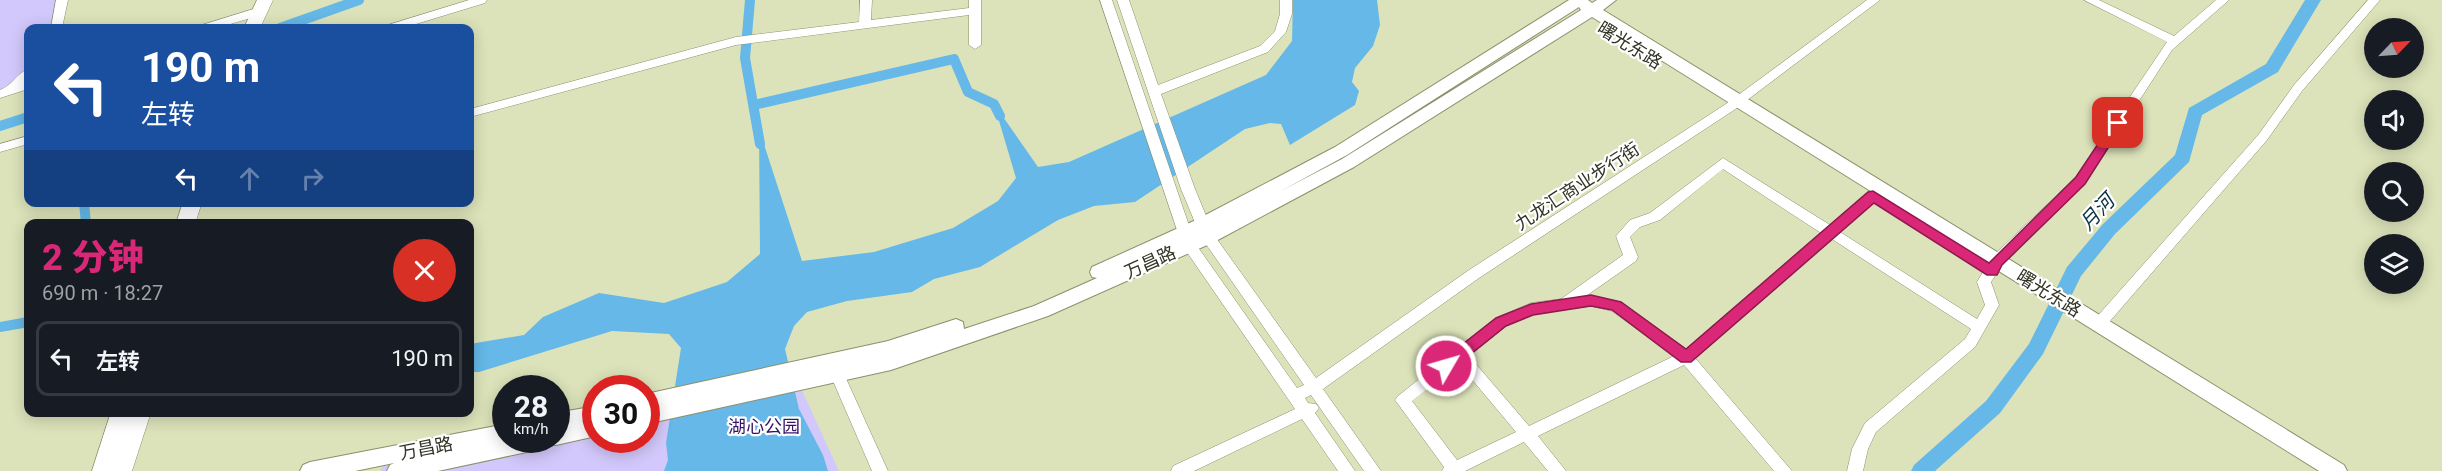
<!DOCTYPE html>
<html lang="zh">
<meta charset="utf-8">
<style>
:root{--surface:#171b24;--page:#20242c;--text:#f1f3f6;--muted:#9ea1a6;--line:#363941;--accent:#db2777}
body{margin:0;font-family:Roboto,"Noto Sans SC",sans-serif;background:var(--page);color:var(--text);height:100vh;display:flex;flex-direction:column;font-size:22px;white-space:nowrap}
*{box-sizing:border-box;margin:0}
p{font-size:20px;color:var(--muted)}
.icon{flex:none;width:33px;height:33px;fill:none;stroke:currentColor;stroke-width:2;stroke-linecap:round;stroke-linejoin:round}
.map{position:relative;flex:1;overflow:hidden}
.details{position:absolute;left:24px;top:219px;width:450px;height:198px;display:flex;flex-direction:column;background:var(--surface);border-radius:12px;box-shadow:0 3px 15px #0003}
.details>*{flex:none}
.guide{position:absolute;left:24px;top:24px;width:450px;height:183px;border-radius:12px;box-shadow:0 3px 15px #0003;background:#1a4fa0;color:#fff;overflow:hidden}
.needle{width:39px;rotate:65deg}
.buttons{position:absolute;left:2364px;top:18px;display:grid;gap:12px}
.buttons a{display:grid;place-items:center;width:60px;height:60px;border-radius:50%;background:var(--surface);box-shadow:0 3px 15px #0003;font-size:30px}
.speed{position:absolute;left:492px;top:375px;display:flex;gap:12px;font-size:30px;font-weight:700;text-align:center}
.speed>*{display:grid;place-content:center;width:78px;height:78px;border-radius:50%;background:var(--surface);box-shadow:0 3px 15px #0003;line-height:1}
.speed small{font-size:15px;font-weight:400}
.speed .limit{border:9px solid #d22;background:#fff;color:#111}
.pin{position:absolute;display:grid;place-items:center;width:51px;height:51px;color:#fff;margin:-26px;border-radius:12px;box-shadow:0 3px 9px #0006}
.me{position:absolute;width:66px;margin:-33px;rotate:52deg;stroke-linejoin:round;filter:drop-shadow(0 0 4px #0008)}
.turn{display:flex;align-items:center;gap:21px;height:126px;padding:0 18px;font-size:27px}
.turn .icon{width:78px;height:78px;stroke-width:2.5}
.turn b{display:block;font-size:42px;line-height:51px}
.lanes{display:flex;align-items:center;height:57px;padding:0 18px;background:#0003;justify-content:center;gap:30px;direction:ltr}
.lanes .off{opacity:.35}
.round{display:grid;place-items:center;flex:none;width:63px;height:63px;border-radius:32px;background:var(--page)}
.headline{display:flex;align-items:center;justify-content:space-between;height:102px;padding:0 18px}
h1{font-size:36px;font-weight:800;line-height:45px;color:var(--accent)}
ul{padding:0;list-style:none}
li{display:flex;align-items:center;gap:18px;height:75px;margin:0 12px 9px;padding:0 6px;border:3px solid var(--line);border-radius:12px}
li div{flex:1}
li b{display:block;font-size:22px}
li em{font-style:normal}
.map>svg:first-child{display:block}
</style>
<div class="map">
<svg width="2442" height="471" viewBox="0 0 2442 471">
<rect width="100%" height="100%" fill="#dce3ba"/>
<!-- green -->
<g fill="#d3c8fb">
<polygon points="0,0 57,0 51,28 28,28 28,66 7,88 0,90"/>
<polygon points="794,373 839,471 381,471 381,468 391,462 506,440 556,440 595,417 596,440 646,440 647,406"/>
</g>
<!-- water -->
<polygon fill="#65b8e7" points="1293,0 1377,0 1380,25 1373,46 1355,68 1352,82 1359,91 1355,105 1290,145 1281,124 1270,123 1245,129 1135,202 1094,206 1058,220 980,267 934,279 912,292 847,301 807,312 794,326 785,349 799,409 823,455 828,471 664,471 668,460 666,443 681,348 669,334 612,331 479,372 470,372 470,344 524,335 543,317 599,293 664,303 727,282 760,254 759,129 802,261 874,252 953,228 998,201 1016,178 994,104 1038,167 1069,162 1266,75 1292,41"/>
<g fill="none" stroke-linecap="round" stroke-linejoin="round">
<!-- canal -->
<g stroke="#65b8e7" stroke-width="10">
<polyline points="750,0 745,58 760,144"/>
<polyline points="280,28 359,0"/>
<polyline points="754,105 954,59 968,92 994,104 1000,116"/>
<polyline points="0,126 28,117"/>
<polyline points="84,202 86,224"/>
<polyline points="0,327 28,322"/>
</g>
<!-- river -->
<polygon fill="#65b8e7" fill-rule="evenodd" points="2305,0 2321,0 2278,72 2202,115 2189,162 2115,234 2081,276 2043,354 2000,413 1935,471 1911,471 1914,465 1986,401 2029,344 2067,267 2103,224 2175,155 2189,108 2266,64"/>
<!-- minor casing -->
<g stroke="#8b906b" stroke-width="1">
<g id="minor">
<polygon points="56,0 68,0 62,28 51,28"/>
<polygon points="469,0 487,0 485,3 403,28 386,28 388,25"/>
<polygon points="860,0 872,0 871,20 969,8 969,0 981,0 981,45 975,49 969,45 969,15 736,45 470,117 470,109 736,37 859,22"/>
<polygon points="1100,0 1112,0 1195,243 1297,388 1304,385 1201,237 1181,189 1117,0 1129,0 1158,85 1260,46 1275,31 1280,14 1280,0 1292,0 1292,14 1286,32 1268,52 1161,94 1195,189 1214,235 1316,378 1469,270 1726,104 1867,0 1880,0 1734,110 1479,278 1323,389 1381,471 1364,471 1311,395 1305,398 1308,403 1316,404 1319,408 1315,413 1355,471 1338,471 1302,419 1194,471 1171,471 1173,466 1295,409 1182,245"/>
<path d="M 2084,0 L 2099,0 L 2174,36 L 2216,0 L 2229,0 L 2172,50 L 2085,184 L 2002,265 L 1991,282 L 1999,305 L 1975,347 L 1876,432 L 1868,449 L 1863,471 L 1847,471 L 1852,449 L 1865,423 L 1965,339 L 1971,329 L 1832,239 L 1695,358 L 1792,471 L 1774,471 L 1684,365 L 1538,436 L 1566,471 L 1548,471 L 1524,442 L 1465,471 L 1442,471 L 1444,467 L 1398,404 L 1395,400 L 1398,396 L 1496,318 L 1531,303 L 1561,299 L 1623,255 L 1616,236 L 1630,220 L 1650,213 L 1723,158 L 1830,225 L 1868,193 L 1878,193 L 1880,196 L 1878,199 L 1840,232 L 1977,319 L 1985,305 L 1977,282 L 1992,257 L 2075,178 L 2167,42 ZM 1723,169 L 1821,233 L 1686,349 L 1621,302 L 1586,296 L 1636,261 L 1638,257 L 1630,237 L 1640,227 L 1660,220 ZM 1591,306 L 1612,311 L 1674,356 L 1529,426 L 1469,356 L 1506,326 L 1533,314 ZM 1459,364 L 1516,432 L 1457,460 L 1412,401 Z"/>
<polygon points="2368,0 2380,0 2302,91 2267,140 2104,328 2094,328 2092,324 2094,320 2259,134 2294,85"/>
<polygon points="260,7 264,8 264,14 217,28 200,28 202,25"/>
<path d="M 28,69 L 28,89 L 0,98 L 0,90 C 12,86 17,73 28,69 Z"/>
<polygon points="28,136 28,144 0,152 0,144"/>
<polygon points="837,368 842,370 844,374 888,471 872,471 830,374 832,370"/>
</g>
</g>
<!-- major casing -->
<g stroke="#8b906b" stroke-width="2">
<g id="major">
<path d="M 1569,0 L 1588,0 L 1592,3 L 1597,0 L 1616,0 L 1603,10 L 2344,465 L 2347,471 L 2319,471 L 1592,17 L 1354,167 L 1214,242 L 1048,316 L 891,370 L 646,424 L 646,394 L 888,341 L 956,319 L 963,322 L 964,329 L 1034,306 L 1097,278 L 1092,277 L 1090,272 L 1092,267 L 1196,220 L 1335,147 ZM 1579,7 L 1581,10 L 1342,159 L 1279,192 L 1347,155 Z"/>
<polygon points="596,406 596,436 556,445 550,443 548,446 541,449 438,471 387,471 390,465 394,463 355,471 300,471 303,465 310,462 506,424 506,440 556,440 556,413"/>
</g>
</g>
<!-- highway casing -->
<g stroke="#8b906b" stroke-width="1">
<g id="highway">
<polygon points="257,0 273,0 260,28 244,28"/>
<polygon points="183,202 202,202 195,224 176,224"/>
<polygon points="111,412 151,412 132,471 92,471"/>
</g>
</g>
<!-- minor -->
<use href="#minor" fill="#fff" fill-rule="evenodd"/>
<!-- major -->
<use href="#major" fill="#fff" fill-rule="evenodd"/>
<!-- highway -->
<use href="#highway" fill="#fff" fill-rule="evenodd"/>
</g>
<!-- route -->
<polygon fill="#db2777" stroke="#8e194d" stroke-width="1.5" points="2118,119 2124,123 2085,184 2002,265 1997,275 1987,275 1874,203 1691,362 1681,362 1612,310 1591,306 1533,315 1506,326 1451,370 1440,370 1438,366 1440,362 1496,318 1531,304 1591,295 1621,302 1686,349 1868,192 1873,191 1989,263 2076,177 2114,120"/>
<g text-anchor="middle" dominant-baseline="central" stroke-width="4.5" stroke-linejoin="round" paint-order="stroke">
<!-- street labels -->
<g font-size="18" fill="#313424" stroke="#fff">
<text transform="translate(1630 45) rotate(32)">曙光东路</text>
<text transform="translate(1577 186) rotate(-33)">九龙汇商业步行街</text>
<text transform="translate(1150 262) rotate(-24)">万昌路</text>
<text transform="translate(2049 293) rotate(32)">曙光东路</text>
<text transform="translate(426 448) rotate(-11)">万昌路</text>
</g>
<!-- park labels -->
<g font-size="18" fill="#351367" stroke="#fff">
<text x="764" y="426">湖心公园</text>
</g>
<!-- water labels -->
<g font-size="20" font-style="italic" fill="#093043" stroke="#fff">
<text transform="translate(2097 212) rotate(-47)">月河</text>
</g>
</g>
</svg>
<div class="buttons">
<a><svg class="needle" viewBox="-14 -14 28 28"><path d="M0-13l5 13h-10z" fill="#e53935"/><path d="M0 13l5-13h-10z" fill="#9ea1a6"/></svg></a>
<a><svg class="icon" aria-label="sound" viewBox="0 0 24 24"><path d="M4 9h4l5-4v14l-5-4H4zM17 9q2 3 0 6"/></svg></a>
<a><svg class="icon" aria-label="search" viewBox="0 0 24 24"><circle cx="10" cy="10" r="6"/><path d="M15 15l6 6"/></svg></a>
<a><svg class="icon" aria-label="layers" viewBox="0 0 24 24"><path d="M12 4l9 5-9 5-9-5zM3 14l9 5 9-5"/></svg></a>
</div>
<div class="speed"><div>28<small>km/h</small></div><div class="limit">30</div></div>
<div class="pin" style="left:2118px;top:123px;background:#d93025"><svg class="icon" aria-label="arrive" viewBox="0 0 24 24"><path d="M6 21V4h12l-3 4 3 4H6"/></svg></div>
<svg class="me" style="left:1446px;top:366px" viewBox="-20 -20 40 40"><circle r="17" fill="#db2777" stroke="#fff" stroke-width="3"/><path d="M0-11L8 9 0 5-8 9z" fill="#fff"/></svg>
<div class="guide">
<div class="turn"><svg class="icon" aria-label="left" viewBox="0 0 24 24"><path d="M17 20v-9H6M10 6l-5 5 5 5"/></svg><div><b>190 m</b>左转</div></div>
<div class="lanes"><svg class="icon" aria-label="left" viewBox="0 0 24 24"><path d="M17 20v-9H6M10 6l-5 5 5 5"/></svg><svg class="icon off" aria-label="ahead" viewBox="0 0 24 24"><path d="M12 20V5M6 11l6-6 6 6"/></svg><svg class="icon off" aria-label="right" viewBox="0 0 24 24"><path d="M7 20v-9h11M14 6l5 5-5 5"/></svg></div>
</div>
<section class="details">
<div class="headline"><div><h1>2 分钟</h1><p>690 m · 18:27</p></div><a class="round" style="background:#d93025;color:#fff"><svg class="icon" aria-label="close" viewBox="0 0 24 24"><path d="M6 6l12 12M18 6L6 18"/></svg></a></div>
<ul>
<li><svg class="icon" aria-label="left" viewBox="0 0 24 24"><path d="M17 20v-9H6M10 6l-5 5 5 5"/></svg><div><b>左转</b></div><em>190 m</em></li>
</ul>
</section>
</div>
